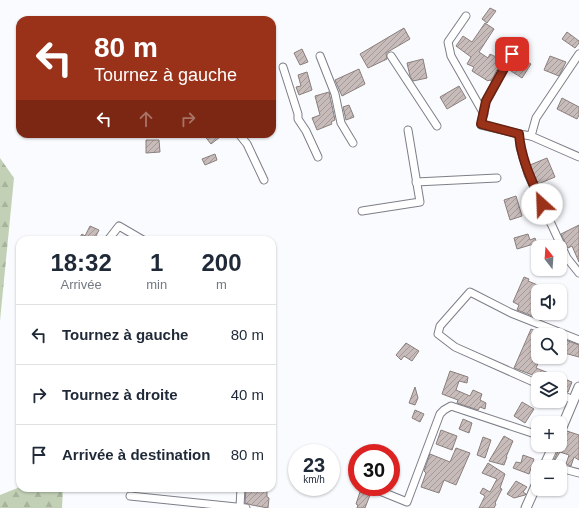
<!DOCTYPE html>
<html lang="fr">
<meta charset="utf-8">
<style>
:root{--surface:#fff;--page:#f6f6f7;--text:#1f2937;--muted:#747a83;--line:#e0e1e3}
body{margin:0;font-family:Arial,sans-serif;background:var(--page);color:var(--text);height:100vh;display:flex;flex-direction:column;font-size:15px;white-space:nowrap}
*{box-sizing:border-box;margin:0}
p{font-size:13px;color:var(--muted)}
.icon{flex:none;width:22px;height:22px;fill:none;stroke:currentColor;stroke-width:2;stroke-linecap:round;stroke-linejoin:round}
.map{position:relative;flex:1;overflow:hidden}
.panel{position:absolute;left:16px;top:236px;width:260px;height:256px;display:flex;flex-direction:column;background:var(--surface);border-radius:12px;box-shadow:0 1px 3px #0004}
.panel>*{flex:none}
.guide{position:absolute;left:16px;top:16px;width:260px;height:122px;border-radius:12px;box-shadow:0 1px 3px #0004;background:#9a3119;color:#fff;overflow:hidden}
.needle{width:26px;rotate:343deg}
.buttons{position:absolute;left:531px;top:240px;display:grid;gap:8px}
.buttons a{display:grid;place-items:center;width:36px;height:36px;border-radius:8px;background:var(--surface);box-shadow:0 1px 3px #0004;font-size:20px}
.speed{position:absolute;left:288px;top:444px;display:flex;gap:8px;font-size:20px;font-weight:700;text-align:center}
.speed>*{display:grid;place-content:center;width:52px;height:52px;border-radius:50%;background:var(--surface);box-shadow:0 1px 3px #0004;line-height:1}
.speed small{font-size:10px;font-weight:400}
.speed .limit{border:6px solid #d22;background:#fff;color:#111}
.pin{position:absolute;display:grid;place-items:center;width:34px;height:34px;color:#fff;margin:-17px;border-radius:8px;box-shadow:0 2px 6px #0006}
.me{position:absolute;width:44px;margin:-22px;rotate:335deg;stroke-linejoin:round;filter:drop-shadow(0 0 3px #0008)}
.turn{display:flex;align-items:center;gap:14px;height:84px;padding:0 12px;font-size:18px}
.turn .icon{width:52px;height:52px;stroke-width:2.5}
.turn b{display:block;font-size:28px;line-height:34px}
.lanes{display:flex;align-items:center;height:38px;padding:0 12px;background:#0003;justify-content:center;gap:20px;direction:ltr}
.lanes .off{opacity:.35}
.eta{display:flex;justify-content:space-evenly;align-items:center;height:68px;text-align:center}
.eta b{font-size:24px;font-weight:600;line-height:28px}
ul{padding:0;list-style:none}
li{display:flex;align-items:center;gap:12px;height:60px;padding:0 12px;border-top:1px solid var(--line)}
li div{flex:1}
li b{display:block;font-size:15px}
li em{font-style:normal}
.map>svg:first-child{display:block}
</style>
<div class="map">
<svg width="579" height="508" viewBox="0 0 579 508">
<defs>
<pattern id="forest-firs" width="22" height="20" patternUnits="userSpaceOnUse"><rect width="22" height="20" fill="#c2d1b6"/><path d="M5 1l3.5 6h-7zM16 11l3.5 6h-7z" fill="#a7b39d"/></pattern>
<pattern id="building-hatch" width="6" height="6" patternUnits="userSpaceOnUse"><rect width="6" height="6" fill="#c8bcba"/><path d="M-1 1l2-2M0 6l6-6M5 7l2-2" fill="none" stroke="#a29998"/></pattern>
</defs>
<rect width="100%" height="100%" fill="#fafbff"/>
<!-- forest -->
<g fill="url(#forest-firs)">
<polygon points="0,158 14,178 0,321"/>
<polygon points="20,487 63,488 62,508 0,508 0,495"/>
</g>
<!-- building -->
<g fill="url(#building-hatch)" stroke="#8a7f7c">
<polygon points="490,8 496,11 487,23 482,19"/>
<polygon points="485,23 494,29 479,52 488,58 490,54 502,60 491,81 489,80 488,81 472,71 474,67 467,64 471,57 456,46 463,36 472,42"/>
<polygon points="404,28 410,39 386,53 387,59 368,68 360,54"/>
<polygon points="567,32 579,41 579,43 575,48 562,39"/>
<polygon points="302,49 308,62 300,65 294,53"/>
<polygon points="550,56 566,62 559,76 544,70"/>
<polygon points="520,57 531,64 522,78 511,71"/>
<polygon points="423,59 427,78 413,81 410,76 407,63"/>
<polygon points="359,69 365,84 342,96 335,80"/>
<polygon points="307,72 312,90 299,95 296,87 301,86 298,75"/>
<polygon points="459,86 466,98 447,109 440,97"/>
<polygon points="329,92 335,120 331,122 332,124 317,130 312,118 320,115 315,96"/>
<polygon points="562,98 579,107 579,115 577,119 557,109"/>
<polygon points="349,105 354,117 346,120 343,107"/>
<polygon points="203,134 224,134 211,144"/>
<polygon points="146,140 159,140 160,152 146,153"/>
<polygon points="215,154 217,160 205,165 202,159"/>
<polygon points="547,158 555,177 538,184 530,165"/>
<polygon points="516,196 522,216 510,220 504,200"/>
<polygon points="579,225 579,262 572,246 568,248 561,234"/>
<polygon points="90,226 99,230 94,240 78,240 82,234 85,236"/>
<polygon points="528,234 530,240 535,238 537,243 517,249 514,238"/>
<polygon points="524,277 529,279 528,281 552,291 538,291 538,313 542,313 540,319 517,310 519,305 513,302"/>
<polygon points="531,329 538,332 538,344 532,358 539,361 536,368 572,382 568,392 560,389 560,379 543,379 514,368"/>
<polygon points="560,338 579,345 579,357 564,353 565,351 560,349"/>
<polygon points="406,343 419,351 412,361 404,356 401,360 396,355"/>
<polygon points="450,371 468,377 467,383 459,381 456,390 470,396 473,390 482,394 480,400 486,403 485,409 480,407 478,410 457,403 458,400 442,394"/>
<polygon points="415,387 418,398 415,405 409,403"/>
<polygon points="522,402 534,409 525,423 514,416"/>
<polygon points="415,410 424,414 420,422 412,418"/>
<polygon points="463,419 472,423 469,433 459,429"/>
<polygon points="441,430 457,436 452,450 436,444"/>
<polygon points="567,431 579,435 579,460 574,457 571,466 566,464 569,455 560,452 555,460 554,460 560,447 560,438 564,437"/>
<polygon points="504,436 513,441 506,457 507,457 504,465 489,461"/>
<polygon points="483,437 491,440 485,458 477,455"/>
<polygon points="456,448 470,453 456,485 444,480 439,493 421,487 426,473 424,471 430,454 450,462"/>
<polygon points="523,455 534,459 529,474 513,468 516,462 521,463"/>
<polygon points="488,463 505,474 500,488 502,489 495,503 496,504 494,508 479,508 485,496 480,493 483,488 490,492 497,479 482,473"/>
<polygon points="516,481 527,487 523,492 526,494 525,495 514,498 507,494"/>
<polygon points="246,489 267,489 267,497 269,498 268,508 252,505 245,503"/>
<polygon points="360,492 370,495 365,508 357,508 358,505 356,504"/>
</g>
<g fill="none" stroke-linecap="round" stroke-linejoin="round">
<!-- minor casing -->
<g stroke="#7d7f88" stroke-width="9">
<g id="minor">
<polyline points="466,16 448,42 451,56 484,114"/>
<polyline points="512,54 486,101 481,125 519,134 531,136"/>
<polyline points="579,54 536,118 531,136 579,157"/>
<polyline points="320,56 335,94 341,123 353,143"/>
<polyline points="391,56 437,126"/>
<polyline points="283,67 298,114 298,119 306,131 318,157"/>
<polyline points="239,134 247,144 264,180"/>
<polyline points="519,134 520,147 528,174 567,258 579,273"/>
<polyline points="416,182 497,178"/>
<polyline points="362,211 420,202 408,130"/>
<polyline points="108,240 119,226 143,240"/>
<polyline points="538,384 455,347 438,334 440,326 470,292 511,313 579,340"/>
<polyline points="560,394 573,400"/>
<polyline points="545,463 558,467"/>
<polyline points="560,468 579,473"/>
<polyline points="370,487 407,502 440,414 444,410 451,406 532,433 538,436"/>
<polyline points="130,496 246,508"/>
<polyline points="240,507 241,488"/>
</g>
</g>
<!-- tertiary casing -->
<g stroke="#7d7f88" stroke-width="11">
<g id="tertiary">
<polyline points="560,432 579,387"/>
<polyline points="544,467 554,445"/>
<polyline points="526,508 538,481"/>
</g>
</g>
<!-- minor -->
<use href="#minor" stroke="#fff" stroke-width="7"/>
<!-- tertiary -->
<use href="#tertiary" stroke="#fff" stroke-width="9"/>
</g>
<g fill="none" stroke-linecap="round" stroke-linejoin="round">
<!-- route casing -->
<g stroke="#642010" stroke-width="10">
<path id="route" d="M 512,54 L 486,101 L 481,124 L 519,134 C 521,159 532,181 542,204"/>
</g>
<!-- route -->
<use href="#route" stroke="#9a3119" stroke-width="7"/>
</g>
</svg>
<div class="buttons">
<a><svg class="needle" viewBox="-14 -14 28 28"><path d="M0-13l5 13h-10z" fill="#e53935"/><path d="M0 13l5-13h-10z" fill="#747a83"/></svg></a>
<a><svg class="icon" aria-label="sound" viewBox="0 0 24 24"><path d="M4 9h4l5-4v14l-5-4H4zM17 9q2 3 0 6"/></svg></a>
<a><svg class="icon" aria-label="search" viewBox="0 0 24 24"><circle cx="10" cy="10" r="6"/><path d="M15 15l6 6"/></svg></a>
<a><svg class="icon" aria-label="layers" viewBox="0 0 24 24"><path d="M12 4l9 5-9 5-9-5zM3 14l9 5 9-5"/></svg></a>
<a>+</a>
<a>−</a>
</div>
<div class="speed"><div>23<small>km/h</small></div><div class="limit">30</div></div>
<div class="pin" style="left:512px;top:54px;background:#d93025"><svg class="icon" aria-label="arrive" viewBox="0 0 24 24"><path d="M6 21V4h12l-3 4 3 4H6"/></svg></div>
<svg class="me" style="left:542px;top:204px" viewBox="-20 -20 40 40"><circle r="19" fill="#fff"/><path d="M0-13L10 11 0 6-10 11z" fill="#9a3119"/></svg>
<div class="guide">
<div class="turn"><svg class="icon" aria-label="left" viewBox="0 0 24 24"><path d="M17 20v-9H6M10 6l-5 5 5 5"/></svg><div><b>80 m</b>Tournez à gauche</div></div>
<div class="lanes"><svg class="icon" aria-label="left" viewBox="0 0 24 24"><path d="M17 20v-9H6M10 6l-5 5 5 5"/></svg><svg class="icon off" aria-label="ahead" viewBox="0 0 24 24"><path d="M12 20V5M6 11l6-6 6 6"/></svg><svg class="icon off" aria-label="right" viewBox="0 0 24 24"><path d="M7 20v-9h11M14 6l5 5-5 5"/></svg></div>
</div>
<section class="panel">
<div class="eta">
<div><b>18:32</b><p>Arrivée</p></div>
<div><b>1</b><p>min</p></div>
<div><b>200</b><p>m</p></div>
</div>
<ul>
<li><svg class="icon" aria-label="left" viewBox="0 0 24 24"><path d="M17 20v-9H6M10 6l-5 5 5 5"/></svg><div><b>Tournez à gauche</b></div><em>80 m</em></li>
<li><svg class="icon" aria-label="right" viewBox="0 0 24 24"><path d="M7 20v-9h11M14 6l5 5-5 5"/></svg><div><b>Tournez à droite</b></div><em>40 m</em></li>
<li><svg class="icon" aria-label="arrive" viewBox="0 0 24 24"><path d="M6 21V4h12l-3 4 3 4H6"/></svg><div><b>Arrivée à destination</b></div><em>80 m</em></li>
</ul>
</section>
</div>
